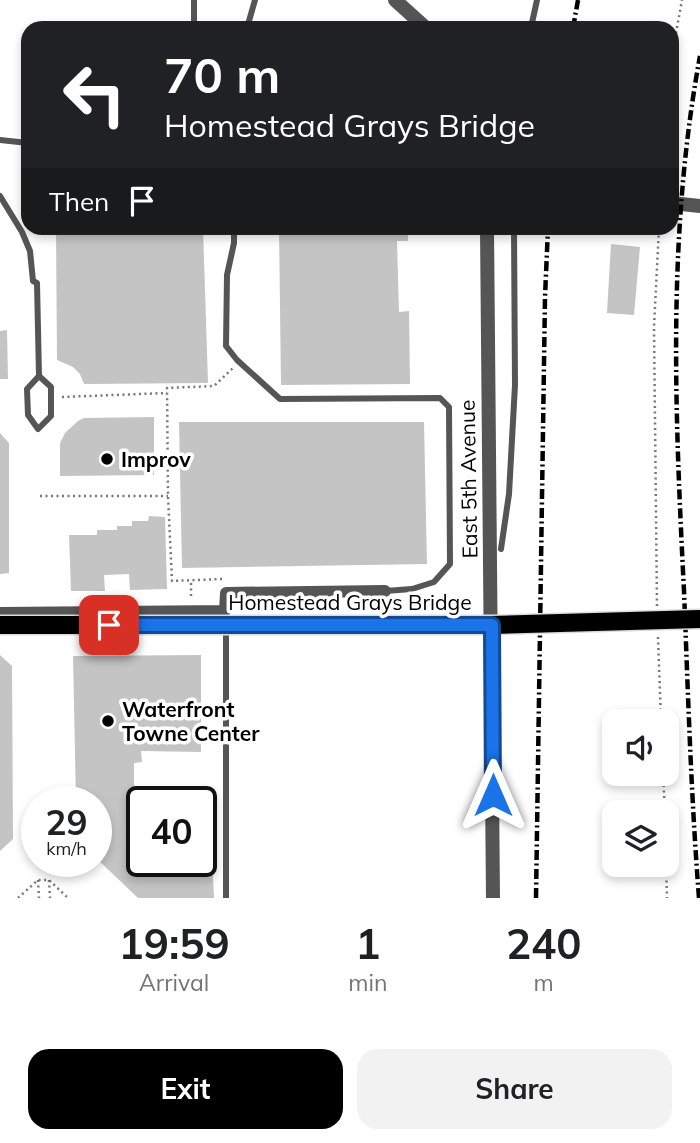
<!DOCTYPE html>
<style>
:root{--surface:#fff;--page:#f2f2f2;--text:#202124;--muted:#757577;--accent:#000}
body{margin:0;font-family:Mulish,sans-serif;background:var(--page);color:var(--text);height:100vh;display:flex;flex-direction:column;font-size:26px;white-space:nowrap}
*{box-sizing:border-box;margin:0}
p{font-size:23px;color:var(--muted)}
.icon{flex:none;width:38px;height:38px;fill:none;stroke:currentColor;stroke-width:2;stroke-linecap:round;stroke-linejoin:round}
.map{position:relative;height:898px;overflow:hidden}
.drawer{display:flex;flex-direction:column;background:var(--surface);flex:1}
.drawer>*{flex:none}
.hud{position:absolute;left:21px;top:21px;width:658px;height:214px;border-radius:21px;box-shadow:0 4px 10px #0003;background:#202124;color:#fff;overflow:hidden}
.fabs{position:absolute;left:602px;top:709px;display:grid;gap:14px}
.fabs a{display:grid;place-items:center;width:77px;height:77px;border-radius:14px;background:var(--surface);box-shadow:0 4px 10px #0003;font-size:35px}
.speed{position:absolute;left:21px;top:786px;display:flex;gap:14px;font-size:35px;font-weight:700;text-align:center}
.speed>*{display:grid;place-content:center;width:91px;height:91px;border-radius:50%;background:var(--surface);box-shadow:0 4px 10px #0003;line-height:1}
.speed small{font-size:18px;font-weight:400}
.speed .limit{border:4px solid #111;border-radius:10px;background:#fff;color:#111}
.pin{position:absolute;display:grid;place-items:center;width:60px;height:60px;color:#fff;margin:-30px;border-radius:14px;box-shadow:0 4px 10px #0006}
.me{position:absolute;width:77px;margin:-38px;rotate:0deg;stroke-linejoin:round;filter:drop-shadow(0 0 5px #0008)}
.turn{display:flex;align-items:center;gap:24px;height:147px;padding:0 28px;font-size:32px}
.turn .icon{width:91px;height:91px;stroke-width:2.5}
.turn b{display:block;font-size:49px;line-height:60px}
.then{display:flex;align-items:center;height:66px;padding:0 28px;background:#0003;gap:14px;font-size:26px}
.eta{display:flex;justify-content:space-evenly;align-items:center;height:119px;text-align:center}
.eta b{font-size:42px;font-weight:700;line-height:49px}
.action{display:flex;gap:14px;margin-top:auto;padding:14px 28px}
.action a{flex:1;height:80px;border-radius:21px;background:var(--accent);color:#fff;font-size:28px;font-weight:700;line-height:80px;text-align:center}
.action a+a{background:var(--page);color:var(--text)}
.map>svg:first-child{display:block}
</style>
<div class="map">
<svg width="700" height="898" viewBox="0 0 700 898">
<rect width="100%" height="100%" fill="#fff"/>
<!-- building -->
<g fill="#c4c4c4">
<polygon points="56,228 203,228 208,383 84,384 80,374 73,367 57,360"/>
<polygon points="279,228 408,228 408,241 397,241 399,312 409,311 410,384 281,385"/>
<polygon points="611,244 640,247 634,315 607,313"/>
<polygon points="7,330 8,379 0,379 0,331"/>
<polygon points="154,417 154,475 60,476 60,443 65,433 78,421 84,418"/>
<polygon points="179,422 424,422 427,564 182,568"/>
<polygon points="0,433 9,443 9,573 0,574"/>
<polygon points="149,516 165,517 167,589 130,590 129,574 104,575 105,591 71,591 69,535 97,535 97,530 117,530 117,526 132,526 132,521 148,521"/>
<polygon points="0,655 12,666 13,839 0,851"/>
<polygon points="201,655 201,752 141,751 142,762 134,763 134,785 150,802 142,802 142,861 201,861 201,855 212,855 214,898 138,898 96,858 96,802 76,802 73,656"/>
</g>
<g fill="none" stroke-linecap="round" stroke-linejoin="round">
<!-- path -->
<g stroke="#777" stroke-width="2.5" stroke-dasharray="2 3.5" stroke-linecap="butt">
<polyline points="672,55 682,0"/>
<polyline points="62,397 167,393"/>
<polyline points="40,496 168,496"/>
<polyline points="222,579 172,581 168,496 167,388 214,386 233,368"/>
<polyline points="191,596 191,580"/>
<polyline points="657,606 654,327 659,228"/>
<polyline points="658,637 661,721"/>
<polyline points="663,774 665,812"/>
<polyline points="666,864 667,898"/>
<polyline points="38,880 39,898"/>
<polyline points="49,880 50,898"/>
<polyline points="18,898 38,880 49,880 68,898"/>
</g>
<!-- service -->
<g stroke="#555" stroke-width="6">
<polyline points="194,0 194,28"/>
<polyline points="247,28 255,0"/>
<polyline points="528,28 532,23 537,0"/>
<polyline points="0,140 28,143"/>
<polyline points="0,196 22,232 30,251 33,281 37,283 39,376 27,389 28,415 38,429 51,416 51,387 39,376"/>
<polyline points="234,228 234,243 227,275 226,346 237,360 280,399 440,398 449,407 450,564 434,582 412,589 385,591"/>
<polyline points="501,549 509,494 515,385 514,228"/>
<polyline points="226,627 226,898"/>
</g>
<!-- minor -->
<polyline stroke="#555" stroke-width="12" points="0,613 225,611 226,593 385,591"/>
<!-- tertiary -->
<g stroke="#555" stroke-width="14">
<polyline points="395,0 426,28"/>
<polyline points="672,203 700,206"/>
<polyline points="487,228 493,898"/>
</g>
<!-- rail -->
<g stroke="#000" stroke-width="4.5" stroke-dasharray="10 3.5 2 3.5" stroke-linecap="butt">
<polyline points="573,28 578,0"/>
<polyline points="536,898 545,297 548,228"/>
<path d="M 699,898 C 691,796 688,693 684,591 C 675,412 667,234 700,56"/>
</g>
<!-- primary-bridge casing -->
<g stroke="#dbdbdb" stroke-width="21" stroke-linecap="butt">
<polyline id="primary-bridge" points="0,625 492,625 700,619"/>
</g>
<!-- primary-bridge -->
<use href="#primary-bridge" stroke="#000" stroke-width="18"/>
</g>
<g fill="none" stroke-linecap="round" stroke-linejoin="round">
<!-- route casing -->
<g stroke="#114b97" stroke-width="18">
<polyline id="route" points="109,625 492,625 493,795"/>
</g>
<!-- route -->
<use href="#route" stroke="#1a73e8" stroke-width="12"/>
</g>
<!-- markers -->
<g fill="#000" stroke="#fff" stroke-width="2.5">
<circle cx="107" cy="459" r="7"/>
<circle cx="108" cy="721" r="7"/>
</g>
<g text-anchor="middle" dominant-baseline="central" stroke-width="7" stroke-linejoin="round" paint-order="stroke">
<!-- poi labels -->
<g font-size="21" font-weight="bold" fill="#000" stroke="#fff" text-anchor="start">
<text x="121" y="459">Improv</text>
<text x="122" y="709">Waterfront<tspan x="122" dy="24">Towne Center</tspan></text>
</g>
<!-- street labels -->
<g font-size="21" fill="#000" stroke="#fff">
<text transform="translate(468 479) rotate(-91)">East 5th Avenue</text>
<text x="350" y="602">Homestead Grays Bridge</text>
</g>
</g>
</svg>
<div class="fabs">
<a><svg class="icon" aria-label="sound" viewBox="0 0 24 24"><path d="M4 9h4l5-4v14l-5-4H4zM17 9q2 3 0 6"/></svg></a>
<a><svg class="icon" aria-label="layers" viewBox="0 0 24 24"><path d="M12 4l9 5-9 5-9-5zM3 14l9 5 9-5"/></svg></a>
</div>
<div class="speed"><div>29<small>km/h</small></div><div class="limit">40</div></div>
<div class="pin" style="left:109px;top:625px;background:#d93025"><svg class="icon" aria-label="arrive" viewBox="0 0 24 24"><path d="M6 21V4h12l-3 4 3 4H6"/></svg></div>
<svg class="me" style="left:493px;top:795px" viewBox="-20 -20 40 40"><path d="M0-17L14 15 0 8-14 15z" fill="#1a73e8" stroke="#fff" stroke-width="4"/></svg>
<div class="hud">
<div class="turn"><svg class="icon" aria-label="left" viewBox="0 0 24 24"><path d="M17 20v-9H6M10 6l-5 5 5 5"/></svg><div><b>70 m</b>Homestead Grays Bridge</div></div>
<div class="then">Then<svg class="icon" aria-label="arrive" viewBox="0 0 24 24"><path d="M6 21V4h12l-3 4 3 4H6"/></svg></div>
</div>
</div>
<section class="drawer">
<div class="eta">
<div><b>19:59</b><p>Arrival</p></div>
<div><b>1</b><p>min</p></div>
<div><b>240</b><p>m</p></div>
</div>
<div class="action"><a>Exit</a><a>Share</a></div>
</section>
